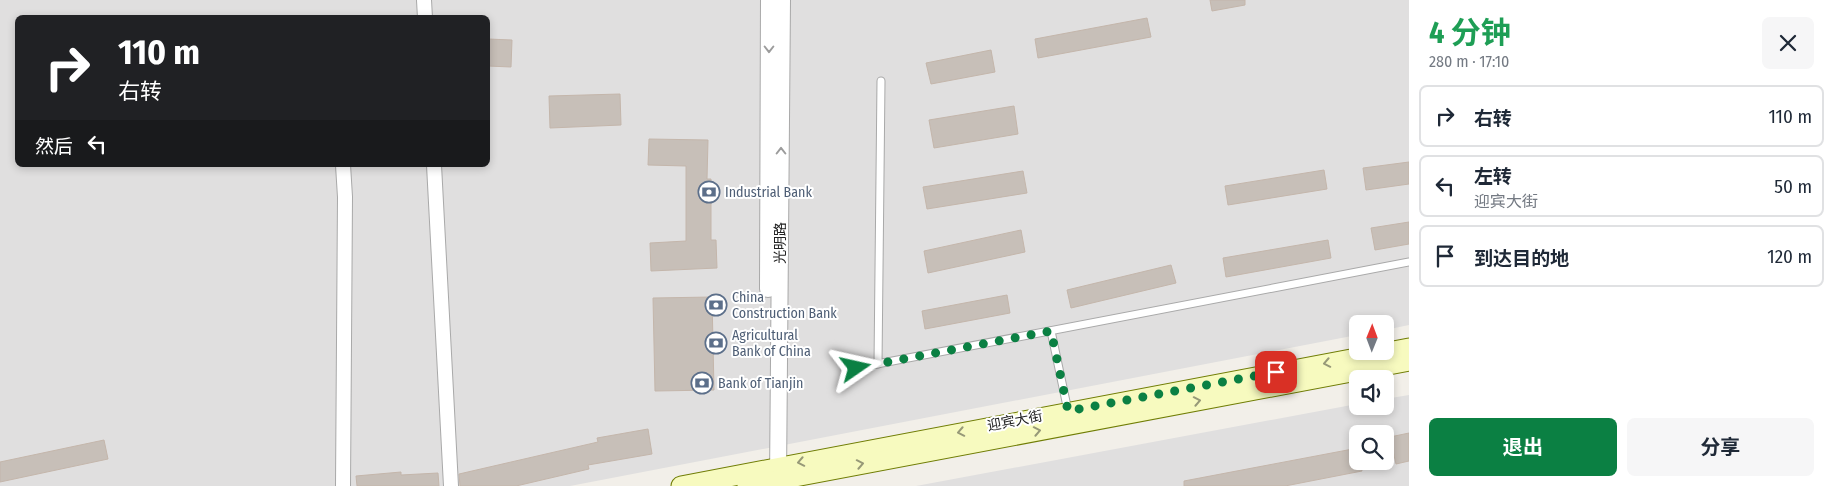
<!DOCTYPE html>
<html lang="zh">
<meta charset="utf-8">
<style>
:root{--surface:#fff;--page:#f6f6f7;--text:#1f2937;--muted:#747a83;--line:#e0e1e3;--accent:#0b8043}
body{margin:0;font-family:"Fira Sans Condensed","Noto Sans SC",sans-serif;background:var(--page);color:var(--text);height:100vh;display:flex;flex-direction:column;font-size:19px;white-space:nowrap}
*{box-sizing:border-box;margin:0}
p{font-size:16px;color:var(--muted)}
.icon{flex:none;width:28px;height:28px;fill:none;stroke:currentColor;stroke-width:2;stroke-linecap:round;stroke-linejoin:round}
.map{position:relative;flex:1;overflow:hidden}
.side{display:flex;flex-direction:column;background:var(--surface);width:425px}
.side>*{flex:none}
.hud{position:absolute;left:15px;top:15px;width:475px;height:152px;border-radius:8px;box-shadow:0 2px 8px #0003;background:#202124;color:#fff;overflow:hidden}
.needle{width:32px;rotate:1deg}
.tools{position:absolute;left:1349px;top:315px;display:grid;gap:10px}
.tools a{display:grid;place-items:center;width:45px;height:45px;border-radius:8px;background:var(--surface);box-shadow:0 2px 8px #0003;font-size:25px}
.pin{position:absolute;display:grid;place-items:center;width:42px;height:42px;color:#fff;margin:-21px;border-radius:10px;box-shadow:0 2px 8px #0006}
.me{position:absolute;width:55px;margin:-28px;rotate:79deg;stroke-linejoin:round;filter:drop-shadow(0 0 4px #0008)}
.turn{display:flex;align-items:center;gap:18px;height:105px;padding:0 20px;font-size:22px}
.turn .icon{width:65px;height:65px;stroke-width:2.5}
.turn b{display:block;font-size:35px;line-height:42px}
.then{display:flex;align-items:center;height:48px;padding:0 20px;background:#0003;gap:10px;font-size:19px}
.round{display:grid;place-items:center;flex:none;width:52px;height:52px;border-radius:8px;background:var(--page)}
.headline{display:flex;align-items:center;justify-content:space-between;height:85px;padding:0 20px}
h1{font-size:30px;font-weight:700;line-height:38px;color:#1e9e55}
.action{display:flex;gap:10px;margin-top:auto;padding:10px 20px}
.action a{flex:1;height:58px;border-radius:8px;background:var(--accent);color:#fff;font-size:20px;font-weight:700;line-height:58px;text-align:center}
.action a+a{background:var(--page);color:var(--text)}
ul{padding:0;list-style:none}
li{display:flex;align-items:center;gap:15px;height:62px;margin:0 10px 8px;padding:0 10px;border:2px solid var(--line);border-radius:8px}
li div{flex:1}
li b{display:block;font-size:19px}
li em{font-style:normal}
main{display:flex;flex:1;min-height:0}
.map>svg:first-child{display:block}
</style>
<main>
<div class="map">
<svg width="1409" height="486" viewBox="0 0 1409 486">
<rect width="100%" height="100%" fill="#f2efe9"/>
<!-- residential -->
<g fill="#e0dfdf" fill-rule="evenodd">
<path d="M 0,0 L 1409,0 L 1409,325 L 1385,330 L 1385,324 L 1358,324 L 1357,335 L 570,486 L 0,486 ZM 18,18 L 488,18 L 488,165 L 18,165 Z"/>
<path d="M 1409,395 L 1409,486 L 916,486 L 1357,404 L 1358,406 L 1385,406 L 1385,399 ZM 1358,434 L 1385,434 L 1385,461 L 1358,461 Z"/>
</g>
<!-- building -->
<g fill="#c7bfb8" stroke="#c4b6ab">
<polygon points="1210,0 1245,0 1245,5 1212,11"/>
<polygon points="1147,18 1151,37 1038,58 1035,39"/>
<polygon points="488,39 512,40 511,67 488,66"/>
<polygon points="991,50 995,72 931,84 926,63"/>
<polygon points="620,94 621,125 550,128 549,96"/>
<polygon points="1014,106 1018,134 934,148 929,120"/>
<polygon points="649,139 708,140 707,179 711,179 711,240 716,240 717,268 651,271 650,243 686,241 686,166 648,165"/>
<polygon points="1409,162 1409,184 1366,190 1363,168"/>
<polygon points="1324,170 1327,189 1228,205 1225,186"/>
<polygon points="1023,171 1027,193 927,209 923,187"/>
<polygon points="1409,222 1409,244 1375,250 1371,228"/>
<polygon points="1021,230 1025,252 928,273 924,251"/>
<polygon points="1328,240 1331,258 1226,277 1223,258"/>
<polygon points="1171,265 1176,283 1071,308 1067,290"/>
<polygon points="1007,295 1010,313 925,329 922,311"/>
<polygon points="712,297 714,390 655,391 653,298"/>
<polygon points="648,429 652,454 588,465 589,469 516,486 460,486 459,474 598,442 597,438"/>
<polygon points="1409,433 1409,461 1396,464 1390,437"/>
<polygon points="104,440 108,459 0,482 0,462"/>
<polygon points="1358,448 1358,461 1360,461 1362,471 1285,486 1184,486 1184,481"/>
<polygon points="401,472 401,475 438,473 439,486 357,486 356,476"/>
</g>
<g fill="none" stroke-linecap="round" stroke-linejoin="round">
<!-- service casing -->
<g stroke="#a9a9a9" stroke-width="9">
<g id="service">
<polyline points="1051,331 1068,411"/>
<polyline points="878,364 881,81"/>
<polyline points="856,368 1409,262"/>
</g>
</g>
<!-- minor casing -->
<g stroke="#a9a9a9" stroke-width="16">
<g id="minor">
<polyline points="424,0 425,18"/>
<polyline points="343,165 345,197 343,486"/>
<polyline points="434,165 451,486"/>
</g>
</g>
<!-- tertiary casing -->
<g stroke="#a9a9a9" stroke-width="18">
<g id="tertiary">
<polyline points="768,289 769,0"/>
<polyline points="778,480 782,0"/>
</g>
</g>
<!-- secondary casing -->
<g stroke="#707d05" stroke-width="21">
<g id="secondary">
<polyline points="681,486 1409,348"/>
<polyline points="747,486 1409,361"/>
</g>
</g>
<!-- service -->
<use href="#service" stroke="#fff" stroke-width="7"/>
<!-- minor -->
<use href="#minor" stroke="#fff" stroke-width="14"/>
<!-- tertiary -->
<use href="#tertiary" stroke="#fff" stroke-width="16"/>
<!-- secondary -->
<use href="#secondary" stroke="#f7fabf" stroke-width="19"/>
</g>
<!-- one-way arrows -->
<defs><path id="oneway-chevron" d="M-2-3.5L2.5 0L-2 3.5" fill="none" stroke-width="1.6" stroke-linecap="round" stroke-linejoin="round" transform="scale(1.25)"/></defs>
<g stroke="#9c9c9c">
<use href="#oneway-chevron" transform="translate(769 49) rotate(90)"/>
<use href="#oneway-chevron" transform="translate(781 151) rotate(-90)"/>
</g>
<g stroke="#979978">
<use href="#oneway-chevron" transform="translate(1327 363) rotate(169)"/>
<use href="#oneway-chevron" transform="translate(1197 401) rotate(-11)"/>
<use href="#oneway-chevron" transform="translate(1037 431) rotate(-11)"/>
<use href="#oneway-chevron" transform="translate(961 432) rotate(169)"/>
<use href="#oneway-chevron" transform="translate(801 462) rotate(169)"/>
<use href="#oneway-chevron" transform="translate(860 464) rotate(-11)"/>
</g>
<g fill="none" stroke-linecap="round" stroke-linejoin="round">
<!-- route -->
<polyline stroke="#0b8043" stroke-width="9" stroke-dasharray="0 16.2" points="856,368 1051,331 1068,411 1276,372"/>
</g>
<!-- icons -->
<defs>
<g id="bank-ring" transform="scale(1.125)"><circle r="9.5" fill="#fff" stroke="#5c6f8a" stroke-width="1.5"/><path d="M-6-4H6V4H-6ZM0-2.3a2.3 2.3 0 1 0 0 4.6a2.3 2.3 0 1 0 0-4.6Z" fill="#5c6f8a"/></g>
</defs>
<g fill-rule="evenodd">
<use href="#bank-ring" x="709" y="192"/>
<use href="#bank-ring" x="716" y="305"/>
<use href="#bank-ring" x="716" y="343"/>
<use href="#bank-ring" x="702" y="383"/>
</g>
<g text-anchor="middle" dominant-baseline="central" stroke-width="4" stroke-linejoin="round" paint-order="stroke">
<!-- service labels -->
<g font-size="14" fill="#4e5e75" stroke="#fff" text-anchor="start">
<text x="725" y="192">Industrial Bank</text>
<text x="732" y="297">China<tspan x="732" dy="16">Construction Bank</tspan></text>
<text x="732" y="335">Agricultural<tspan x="732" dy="16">Bank of China</tspan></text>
<text x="718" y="383">Bank of Tianjin</text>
</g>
<!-- street labels -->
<g font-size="14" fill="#222" stroke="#fff">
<text transform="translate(780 243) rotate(-90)">光明路</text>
<text transform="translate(1015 421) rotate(-11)">迎宾大街</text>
</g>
</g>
</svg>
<div class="tools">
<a><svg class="needle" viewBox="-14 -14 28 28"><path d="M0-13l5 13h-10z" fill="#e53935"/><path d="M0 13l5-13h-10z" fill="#747a83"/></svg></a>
<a><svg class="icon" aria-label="sound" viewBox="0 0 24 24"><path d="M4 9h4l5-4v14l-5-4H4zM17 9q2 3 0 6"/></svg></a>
<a><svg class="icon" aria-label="search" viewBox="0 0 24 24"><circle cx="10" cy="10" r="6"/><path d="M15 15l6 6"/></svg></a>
</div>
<div class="pin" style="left:1276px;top:372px;background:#d93025"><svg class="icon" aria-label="arrive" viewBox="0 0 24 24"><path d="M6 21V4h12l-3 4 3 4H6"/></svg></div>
<svg class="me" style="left:856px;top:368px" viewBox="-20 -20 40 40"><path d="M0-17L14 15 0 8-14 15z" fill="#0b8043" stroke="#fff" stroke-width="4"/></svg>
<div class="hud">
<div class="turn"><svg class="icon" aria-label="right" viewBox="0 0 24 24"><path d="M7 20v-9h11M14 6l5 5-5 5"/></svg><div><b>110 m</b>右转</div></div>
<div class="then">然后<svg class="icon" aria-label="left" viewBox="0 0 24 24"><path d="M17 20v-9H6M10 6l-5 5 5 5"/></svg></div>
</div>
</div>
<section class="side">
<div class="headline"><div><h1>4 分钟</h1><p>280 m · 17:10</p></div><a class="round"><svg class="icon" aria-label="close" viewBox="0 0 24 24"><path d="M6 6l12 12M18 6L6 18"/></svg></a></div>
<ul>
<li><svg class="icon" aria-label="right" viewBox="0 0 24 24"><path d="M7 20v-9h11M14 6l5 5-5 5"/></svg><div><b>右转</b></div><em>110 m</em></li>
<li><svg class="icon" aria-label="left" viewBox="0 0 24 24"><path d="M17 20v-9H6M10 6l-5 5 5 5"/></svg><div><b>左转</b><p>迎宾大街</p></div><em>50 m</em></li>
<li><svg class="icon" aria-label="arrive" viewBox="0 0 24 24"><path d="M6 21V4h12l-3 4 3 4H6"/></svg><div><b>到达目的地</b></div><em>120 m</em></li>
</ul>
<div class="action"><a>退出</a><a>分享</a></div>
</section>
</main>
